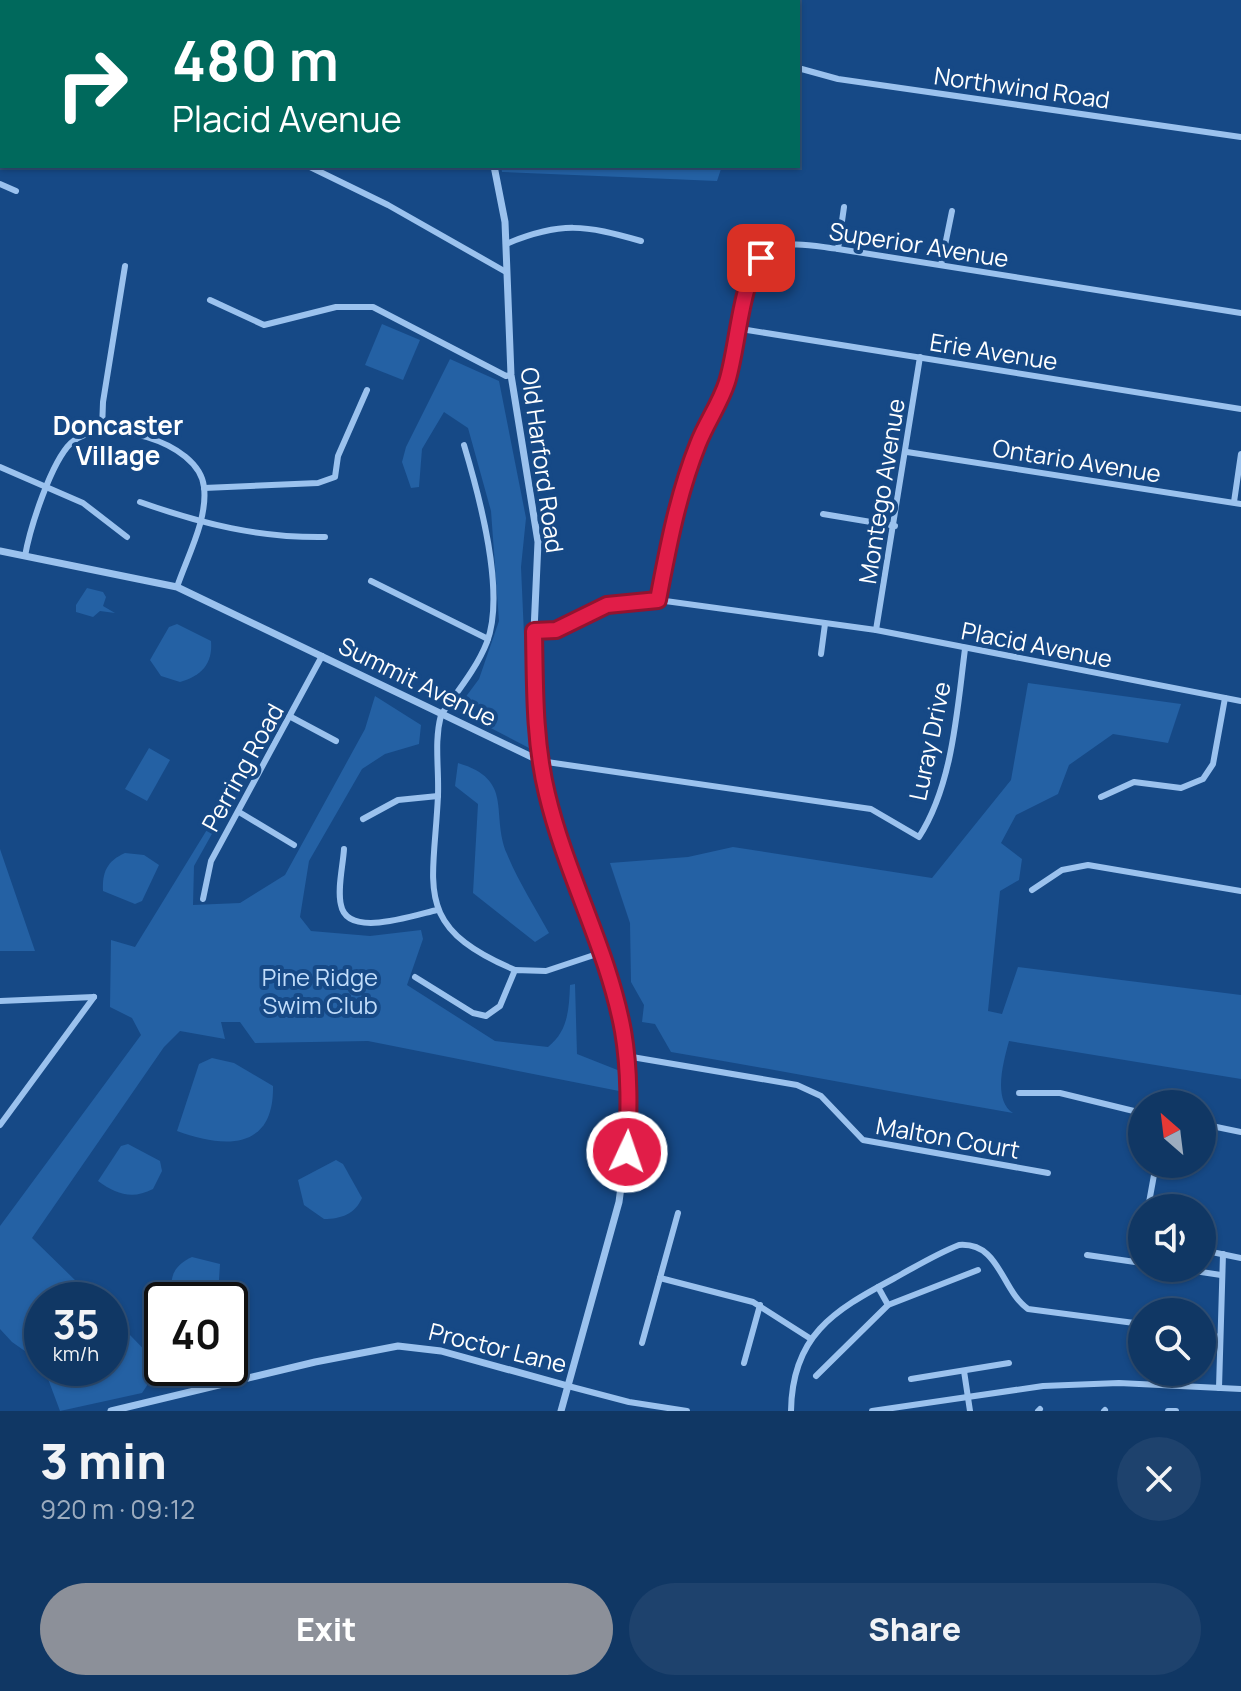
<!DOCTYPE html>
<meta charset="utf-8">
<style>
:root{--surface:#103764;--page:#1e426d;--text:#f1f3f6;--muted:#9cacbf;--line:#305178;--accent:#8c9099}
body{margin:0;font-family:Manrope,sans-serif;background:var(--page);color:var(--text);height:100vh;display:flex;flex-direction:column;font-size:30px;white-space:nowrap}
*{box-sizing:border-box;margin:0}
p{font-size:26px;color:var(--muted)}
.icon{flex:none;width:44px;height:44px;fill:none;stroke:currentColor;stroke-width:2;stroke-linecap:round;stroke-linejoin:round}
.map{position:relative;height:1411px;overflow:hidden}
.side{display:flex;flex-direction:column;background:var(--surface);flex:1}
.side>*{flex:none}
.hud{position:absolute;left:0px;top:0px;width:800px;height:168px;box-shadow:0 2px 6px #0004,0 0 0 2px var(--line);background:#00695c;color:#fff;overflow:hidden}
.needle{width:52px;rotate:332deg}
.buttons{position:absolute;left:1128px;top:1090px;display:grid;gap:16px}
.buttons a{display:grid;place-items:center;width:88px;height:88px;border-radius:50%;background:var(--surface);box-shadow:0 2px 6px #0004,0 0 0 2px var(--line);font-size:40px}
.speed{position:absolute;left:24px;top:1282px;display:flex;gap:16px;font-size:40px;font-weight:700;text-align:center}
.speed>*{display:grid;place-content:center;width:104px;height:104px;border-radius:50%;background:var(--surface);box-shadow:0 2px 6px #0004,0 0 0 2px var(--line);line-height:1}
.speed small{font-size:20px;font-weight:400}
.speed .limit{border:4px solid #111;border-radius:12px;background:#fff;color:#111}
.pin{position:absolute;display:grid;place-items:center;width:68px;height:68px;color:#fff;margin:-34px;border-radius:16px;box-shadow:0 4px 12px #0006}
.me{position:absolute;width:88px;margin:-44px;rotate:3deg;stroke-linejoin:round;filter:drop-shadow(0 0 6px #0008)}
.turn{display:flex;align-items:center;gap:28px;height:168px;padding:0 40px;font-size:36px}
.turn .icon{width:104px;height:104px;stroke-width:2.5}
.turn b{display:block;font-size:56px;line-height:68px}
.round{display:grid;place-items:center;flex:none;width:84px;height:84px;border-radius:42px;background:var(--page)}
.headline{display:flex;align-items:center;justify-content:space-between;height:136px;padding:0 40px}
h1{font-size:48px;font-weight:800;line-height:60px}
.action{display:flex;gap:16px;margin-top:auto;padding:16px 40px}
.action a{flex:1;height:92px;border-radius:48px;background:var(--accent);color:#fff;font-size:32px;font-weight:800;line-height:92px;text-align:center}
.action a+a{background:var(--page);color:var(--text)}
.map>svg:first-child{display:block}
</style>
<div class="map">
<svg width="1241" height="1411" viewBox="0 0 1241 1411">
<rect width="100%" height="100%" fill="#164986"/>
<!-- green -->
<g fill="#2461a4">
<polygon points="501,166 722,166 717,181 502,172"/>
<polygon points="382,324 420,340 403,380 365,365"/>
<polygon points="450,359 499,381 526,518 521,567 529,748 456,710 479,679 499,621 491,511 468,428 444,412 422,449 419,487 411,488 402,462 406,447"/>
<polygon points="87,588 103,592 106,597 103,606 115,613 100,611 93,617 76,612 76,605"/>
<path d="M 177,624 L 211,641 C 213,664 201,676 180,682 L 161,676 L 150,660 L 169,627 Z"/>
<path d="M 1028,683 L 1181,704 L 1168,743 L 1113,734 L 1069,765 L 1058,794 L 1016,815 L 1001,843 L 1022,859 L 1019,880 L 1000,891 L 988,1011 L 1002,1014 L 1018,967 L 1241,995 L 1241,1079 L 1009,1041 C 1004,1060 992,1100 1013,1113 C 900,1094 785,1071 671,1052 L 655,1024 L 642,1022 L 644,1005 L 631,982 L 630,923 L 610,863 L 688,857 L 733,847 L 932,878 L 1011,780 Z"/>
<path d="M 375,696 L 421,725 L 419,744 L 385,754 L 362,769 L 309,861 L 300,917 L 311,931 L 370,936 L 421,930 L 423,939 L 407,985 L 495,1041 L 548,1047 C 568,1031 569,1010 570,985 L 575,984 L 577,1054 L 620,1071 L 619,1091 L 368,1041 L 255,1043 L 240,1022 L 221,1022 L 225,1039 L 180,1031 L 164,1047 L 32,1238 L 78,1283 L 84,1300 L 42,1300 L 42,1363 L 12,1342 L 0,1329 L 0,1226 L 141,1035 L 132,1018 L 110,1007 L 111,940 L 135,947 L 216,815 L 213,832 L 194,866 L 193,905 L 240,903 L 285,875 L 365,729 Z"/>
<polygon points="149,748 170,760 147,801 125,789"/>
<path d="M 458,763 C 515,780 490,813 507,854 C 518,881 535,907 549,933 L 535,942 L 473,893 L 478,804 L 455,786 Z"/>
<polygon points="0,849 1,852 35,951 0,951"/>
<path d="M 125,853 L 144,855 L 159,865 L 142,901 L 135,904 L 103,891 C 102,872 107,861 125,853 Z"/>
<path d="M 212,1058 L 234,1063 L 273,1086 C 274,1151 224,1148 177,1131 L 199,1064 Z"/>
<path d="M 128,1144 L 160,1161 L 162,1171 L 153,1189 C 132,1200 116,1194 98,1181 L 121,1146 Z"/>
<path d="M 336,1160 L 343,1164 L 362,1198 C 355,1214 341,1219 324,1219 L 304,1205 L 298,1180 Z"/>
<path d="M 192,1257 L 220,1264 L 218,1296 L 214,1300 L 174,1300 C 168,1280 172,1266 192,1257 Z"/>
<polygon points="110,1324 129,1334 160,1366 142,1393 60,1411 44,1368 110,1368"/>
</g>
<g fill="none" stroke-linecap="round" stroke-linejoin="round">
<!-- minor -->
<g stroke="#9bc2ee" stroke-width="6">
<polyline points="334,0 339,2"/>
<polyline points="109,2 110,0"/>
<polyline points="798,68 838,79 1241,137"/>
<polyline points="308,166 388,205 506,272"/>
<polyline points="0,184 16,191"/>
<path d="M 506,244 C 561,221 585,225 641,241"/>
<polyline points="838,249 844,207"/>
<polyline points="941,265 952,211"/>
<polyline points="210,300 264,325 336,307 373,307 506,376 511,375"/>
<polyline points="741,329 1241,409"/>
<polyline points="102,430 103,402 125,266"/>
<path d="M 464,445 C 479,495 506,592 487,642 C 477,668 457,692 441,715 C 434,742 439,767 438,795 C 434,888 411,926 515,970"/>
<polyline points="907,452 1241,504"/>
<polyline points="0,467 83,503 127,537"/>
<polyline points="204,488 318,483 335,477 338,456 367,390"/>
<path d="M 140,502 C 202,524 259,538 325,537"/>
<polyline points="1234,502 1241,454"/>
<polyline points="823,514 895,526"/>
<path d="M 25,556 C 30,528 51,462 71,443 C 102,415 199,441 204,487 C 208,519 187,557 177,587"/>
<polyline points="371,581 488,639"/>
<path d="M 658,600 C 668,547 679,496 697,445 C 705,424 718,406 726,384 C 737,352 742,276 763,257 C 784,237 812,246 838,249 L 1241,313"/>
<polyline points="876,630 920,357"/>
<polyline points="534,631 556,630 607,605 658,600 876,630 1241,701"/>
<polyline points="821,654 825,624"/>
<polyline points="291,717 336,741"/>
<path d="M 540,761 L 871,809 L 919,837 C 953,784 957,710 965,649"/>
<polyline points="1101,797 1134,782 1181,788 1203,779 1213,764 1225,698"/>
<polyline points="239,812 294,845"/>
<polyline points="363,819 398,800 438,796"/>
<path d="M 344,849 C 343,866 337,889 341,905 C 347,939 415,915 437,910"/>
<polyline points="1032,890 1062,870 1088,865 1241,891"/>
<polyline points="203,899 211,861 322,656"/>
<polyline points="415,977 473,1013 486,1016 500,1006 515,970 546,971 600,953"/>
<polyline points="0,1001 94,997"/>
<polyline points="626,1056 797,1085 821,1096 863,1140 1048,1173"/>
<polyline points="1019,1093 1060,1093 1142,1113"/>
<polyline points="1202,1124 1241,1132"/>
<polyline points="0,1125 94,997"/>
<polyline points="1148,1208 1156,1164"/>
<polyline points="1202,1250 1241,1258"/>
<polyline points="1087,1255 1142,1263"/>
<polyline points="1175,1268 1221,1275"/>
<polyline points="660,1278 753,1302 811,1339"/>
<polyline points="878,1287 888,1305"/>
<polyline points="1202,1334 1220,1337"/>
<polyline points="642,1343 678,1213"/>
<polyline points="744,1363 760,1305"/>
<polyline points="964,1371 970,1411"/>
<polyline points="816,1376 888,1305 978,1270"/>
<polyline points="911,1379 1009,1363"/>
<polyline points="568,1386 629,1402 687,1411"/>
<polyline points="1219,1388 1223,1254"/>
<path d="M 791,1411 C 792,1336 833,1311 893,1279 C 915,1267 936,1254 959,1245 C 1000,1242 1001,1290 1028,1309 L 1142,1324"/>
<polyline points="872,1411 1043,1386 1119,1383 1241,1389"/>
<polyline points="1038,1411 1040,1409"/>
<polyline points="1104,1411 1105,1410"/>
<polyline points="1168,1411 1176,1411"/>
</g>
<!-- tertiary -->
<g stroke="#9bc2ee" stroke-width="7">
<polyline points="451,0 451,2"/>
<polyline points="494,166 505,222 511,375 538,542 534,631 540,761 554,820 617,1004 629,1083 628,1134 619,1202 561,1411"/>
<polyline points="0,551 177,587 540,761"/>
<polyline points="111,1411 315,1362 398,1346 441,1351 568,1386"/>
</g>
</g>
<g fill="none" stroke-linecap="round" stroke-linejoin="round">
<!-- route casing -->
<g stroke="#92132f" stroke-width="20">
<path id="route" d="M 627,1152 C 629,1112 630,1072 623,1031 C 608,949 566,875 547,794 C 534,741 535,685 534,631 L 556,630 L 607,605 L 658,600 C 668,547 678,494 698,444 C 706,423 720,404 727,382 C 738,347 740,283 761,258"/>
</g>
<!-- route -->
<use href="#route" stroke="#e11d48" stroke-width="14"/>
</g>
<g text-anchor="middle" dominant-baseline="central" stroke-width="8" stroke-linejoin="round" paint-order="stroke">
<!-- street labels -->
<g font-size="24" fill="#fff" stroke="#164986">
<text transform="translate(1022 87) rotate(8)">Northwind Road</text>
<text transform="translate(919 244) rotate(9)">Superior Avenue</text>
<text transform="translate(994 351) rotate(9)">Erie Avenue</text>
<text transform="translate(543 460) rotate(82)">Old Harford Road</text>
<text transform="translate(1077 460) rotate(9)">Ontario Avenue</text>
<text transform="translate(881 491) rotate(-81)">Montego Avenue</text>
<text transform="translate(1037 644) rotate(11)">Placid Avenue</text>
<text transform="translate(418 681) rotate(26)">Summit Avenue</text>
<text transform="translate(929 741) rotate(-78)">Luray Drive</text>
<text transform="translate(242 767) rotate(-61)">Perring Road</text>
<text transform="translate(948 1137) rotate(10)">Malton Court</text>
<text transform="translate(498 1347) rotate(14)">Proctor Lane</text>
</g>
<!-- park labels -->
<g font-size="24" fill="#c0dcfa" stroke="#164986">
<text x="320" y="976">Pine Ridge<tspan x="320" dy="28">Swim Club</tspan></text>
</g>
<!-- neighbourhood labels -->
<g font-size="26" font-weight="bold" fill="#fff" stroke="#164986">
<text x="118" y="425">Doncaster<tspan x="118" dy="30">Village</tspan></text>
</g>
</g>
</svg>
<div class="buttons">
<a><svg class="needle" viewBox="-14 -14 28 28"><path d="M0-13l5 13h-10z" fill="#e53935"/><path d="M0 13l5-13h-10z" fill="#9cacbf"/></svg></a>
<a><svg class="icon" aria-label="sound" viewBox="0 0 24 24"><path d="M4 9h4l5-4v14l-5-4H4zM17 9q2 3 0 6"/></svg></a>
<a><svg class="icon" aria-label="search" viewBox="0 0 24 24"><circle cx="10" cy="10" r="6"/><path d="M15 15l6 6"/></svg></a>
</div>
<div class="speed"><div>35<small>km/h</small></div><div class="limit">40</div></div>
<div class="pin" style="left:761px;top:258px;background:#d93025"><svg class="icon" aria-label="arrive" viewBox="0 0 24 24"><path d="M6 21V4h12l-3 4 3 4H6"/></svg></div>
<svg class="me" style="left:627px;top:1152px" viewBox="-20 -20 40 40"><circle r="17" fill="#e11d48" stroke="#fff" stroke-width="3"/><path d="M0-11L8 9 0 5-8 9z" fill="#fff"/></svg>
<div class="hud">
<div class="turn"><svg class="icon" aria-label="right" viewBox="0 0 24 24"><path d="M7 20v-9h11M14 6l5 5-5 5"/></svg><div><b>480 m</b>Placid Avenue</div></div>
</div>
</div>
<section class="side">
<div class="headline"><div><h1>3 min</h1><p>920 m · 09:12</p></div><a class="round"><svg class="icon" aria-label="close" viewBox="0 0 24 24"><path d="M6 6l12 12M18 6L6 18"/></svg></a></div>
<div class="action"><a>Exit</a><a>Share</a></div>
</section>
